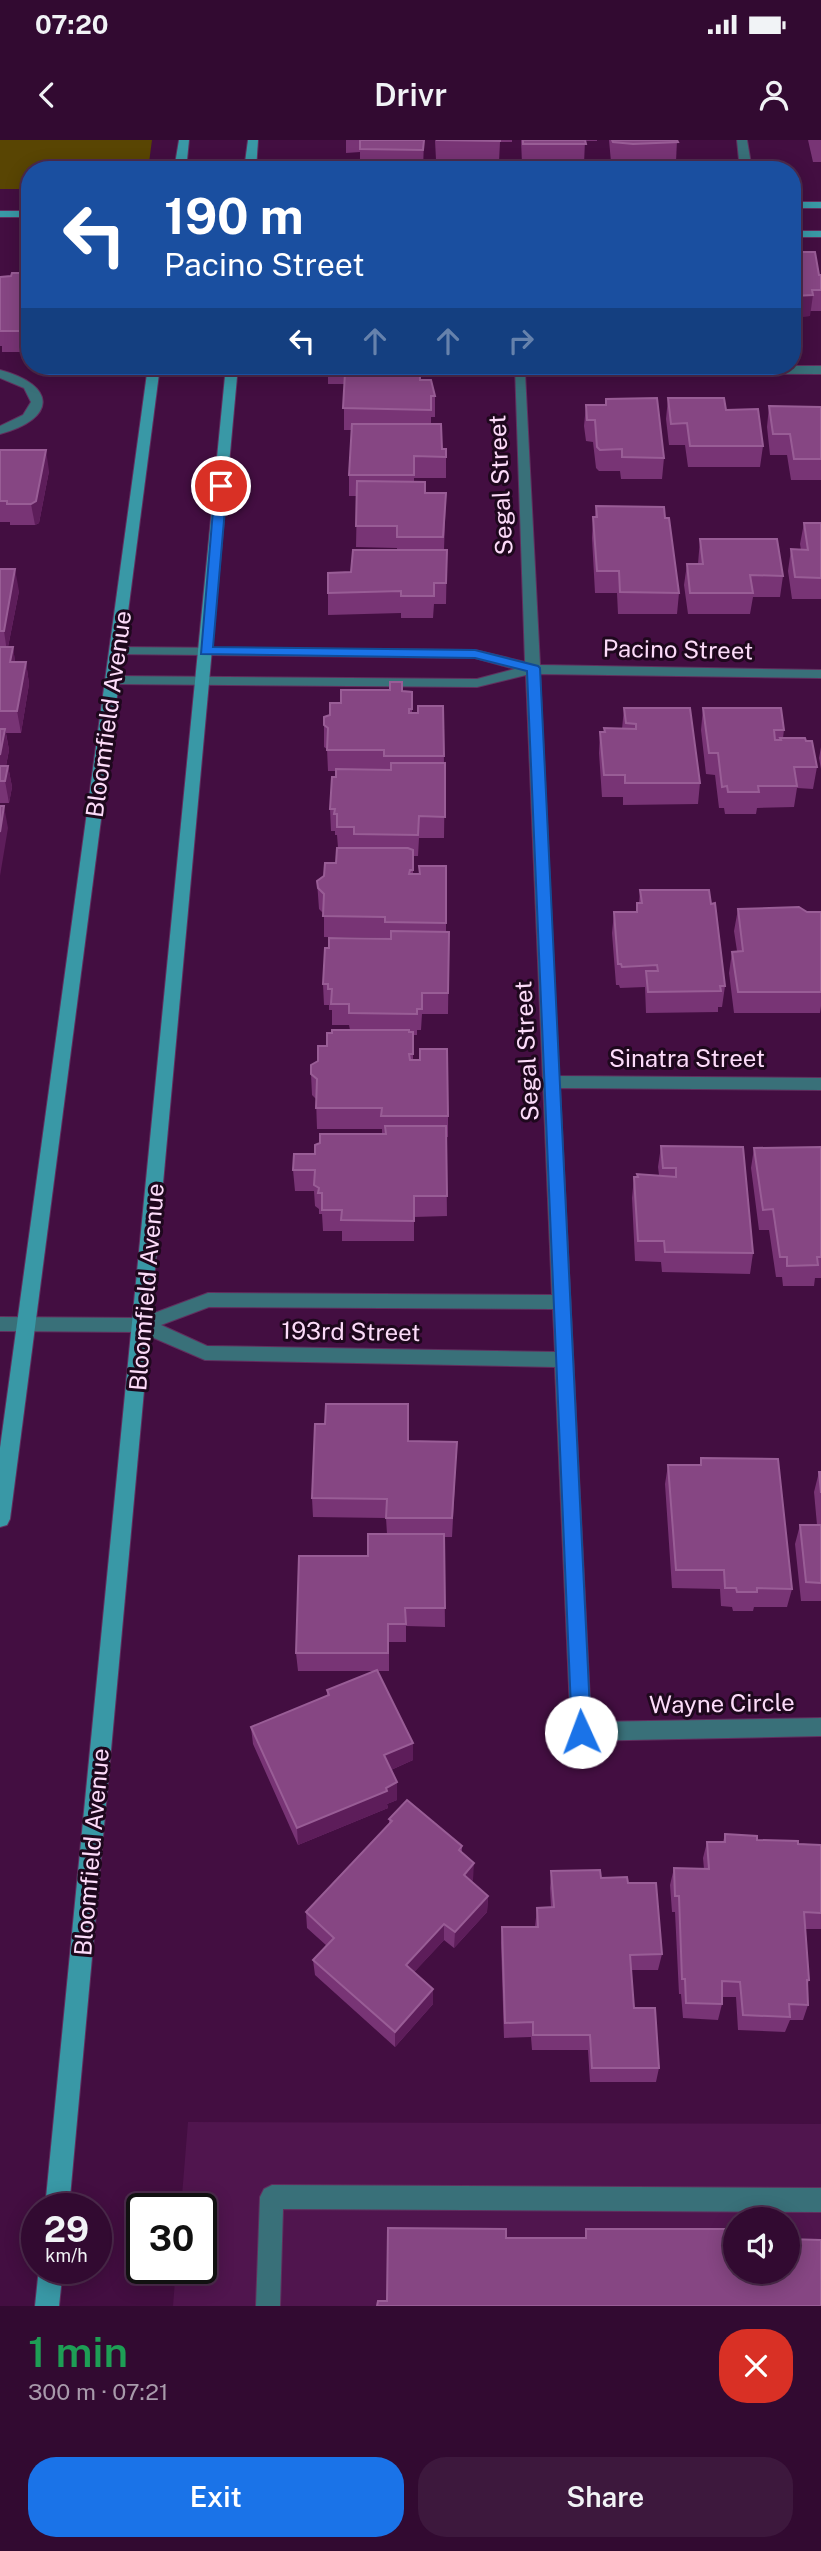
<!DOCTYPE html>
<meta charset="utf-8">
<style>
:root{--surface:#320a31;--page:#3d183d;--text:#f1f3f6;--muted:#a89aab;--line:#4d2b4d;--accent:#1a73e8}
body{margin:0;font-family:"Public Sans",sans-serif;background:var(--page);color:var(--text);height:100vh;display:flex;flex-direction:column;font-size:26px;white-space:nowrap}
*{box-sizing:border-box;margin:0}
p{font-size:23px;color:var(--muted)}
.icon{flex:none;width:38px;height:38px;fill:none;stroke:currentColor;stroke-width:2;stroke-linecap:round;stroke-linejoin:round}
.map{position:relative;height:2166px;overflow:hidden}
.sheet{display:flex;flex-direction:column;background:var(--surface);flex:1}
.sheet>*{flex:none}
.hud{position:absolute;left:21px;top:21px;width:780px;height:214px;border-radius:28px;box-shadow:0 4px 18px #0003,0 0 0 2px var(--line);background:#1a4fa0;color:#fff;overflow:hidden}
.controls{position:absolute;left:723px;top:2067px;display:grid;gap:14px}
.controls a{display:grid;place-items:center;width:77px;height:77px;border-radius:50%;background:var(--surface);box-shadow:0 4px 18px #0003,0 0 0 2px var(--line);font-size:35px}
.speed{position:absolute;left:21px;top:2053px;display:flex;gap:14px;font-size:35px;font-weight:700;text-align:center}
.speed>*{display:grid;place-content:center;width:91px;height:91px;border-radius:50%;background:var(--surface);box-shadow:0 4px 18px #0003,0 0 0 2px var(--line);line-height:1}
.speed small{font-size:18px;font-weight:400}
.speed .limit{border:4px solid #111;border-radius:10px;background:#fff;color:#111}
.pin{position:absolute;display:grid;place-items:center;width:60px;height:60px;color:#fff;margin:-30px;border:4px solid #fff;border-radius:50%;box-shadow:0 2px 7px #0007}
.me{position:absolute;width:77px;margin:-38px;rotate:358deg;stroke-linejoin:round;filter:drop-shadow(0 0 5px #0008)}
.turn{display:flex;align-items:center;gap:24px;height:147px;padding:0 28px;font-size:32px}
.turn .icon{width:91px;height:91px;stroke-width:2.5}
.turn b{display:block;font-size:49px;line-height:60px}
.lanes{display:flex;align-items:center;height:66px;padding:0 28px;background:#0003;justify-content:center;gap:35px;direction:ltr}
.lanes .off{opacity:.35}
.round{display:grid;place-items:center;flex:none;width:74px;height:74px;border-radius:28px;background:var(--page)}
.headline{display:flex;align-items:center;justify-content:space-between;height:119px;padding:0 28px}
h1{font-size:42px;font-weight:600;line-height:52px;color:#1e9e55}
.primary-button{display:flex;gap:14px;margin-top:auto;padding:14px 28px}
.primary-button a{flex:1;height:80px;border-radius:28px;background:var(--accent);color:#fff;font-size:28px;font-weight:600;line-height:80px;text-align:center}
.primary-button a+a{background:var(--page);color:var(--text)}
.status{display:flex;justify-content:space-between;align-items:center;height:49px;padding:0 35px;background:var(--surface);direction:ltr}
.status svg{height:19px;fill:currentColor}
header{display:flex;justify-content:space-between;align-items:center;height:91px;padding:0 28px;background:var(--surface);font-size:32px;font-weight:600}
.map>svg:first-child{display:block}
</style>
<div class="status"><b>07:20</b><svg viewBox="0 0 49 12"><path d="M0 12V9h3v3zM5 12V6h3v6zM10 12V3h3v9zM15 12V0h3v12zM26 1h20v11H26zM47 4h2v5h-2z"/></svg></div>
<header><svg class="icon" aria-label="back" viewBox="0 0 24 24"><path d="M15 5l-7 7 7 7"/></svg>Drivr<svg class="icon" aria-label="person" viewBox="0 0 24 24"><circle cx="12" cy="8" r="4"/><path d="M4 21q1-7 8-7t8 7"/></svg></header>
<div class="map">
<svg width="821" height="2166" viewBox="0 0 821 2166">
<rect width="100%" height="100%" fill="#430e41"/>
<!-- built -->
<path fill="#50154e" fill-rule="evenodd" d="M 188,1982 L 821,1984 L 821,2166 L 173,2166 L 176,2128 L 201,2128 L 201,2068 L 181,2068 ZM 735,2079 L 788,2079 L 788,2132 L 735,2132 Z"/>
<!-- green -->
<polygon fill="#594503" points="0,0 152,0 148,30 30,30 30,49 0,49"/>
<g fill="none" stroke-linecap="round" stroke-linejoin="round">
<!-- lane casing -->
<g stroke="#612f5e" stroke-width="2">
<polygon id="lane" points="272,2045 821,2048 821,2072 283,2069 280,2166 256,2166 260,2057 264,2049"/>
</g>
<!-- street casing -->
<g stroke="#612f5e" stroke-width="2">
<g id="street">
<polygon points="737,0 747,0 752,30 740,30"/>
<path d="M 515,226 L 821,226 L 821,234 L 525,233 L 540,525 L 821,530 L 821,538 L 540,534 L 559,936 L 821,938 L 821,950 L 560,948 L 591,1582 L 821,1578 L 821,1596 L 581,1601 L 574,1599 L 571,1592 L 555,1227 L 205,1220 L 140,1192 L 0,1191 L 0,1177 L 141,1178 L 208,1153 L 552,1155 L 526,535 L 477,547 L 113,544 L 106,540 L 113,536 L 477,539 L 515,529 L 475,518 L 111,514 L 111,508 L 116,507 L 475,510 L 525,522 ZM 209,1167 L 553,1169 L 555,1212 L 207,1206 L 161,1185 Z"/>
<path d="M 0,230 C 57,245 57,279 0,294 L 0,286 L 23,275 L 31,262 L 24,248 L 0,238 Z"/>
</g>
</g>
<!-- secondary casing -->
<g stroke="#612f5e" stroke-width="2">
<g id="secondary">
<polygon points="179,0 189,0 186,30 174,30"/>
<polygon points="248,0 258,0 256,30 244,30"/>
<rect x="793" y="62" width="28" height="6"/>
<rect x="0" y="71" width="30" height="6"/>
<rect x="793" y="91" width="28" height="6"/>
<polygon points="148,226 160,226 10,1379 7,1385 0,1387 0,1308"/>
<polygon points="226,226 238,226 69,2068 45,2068"/>
<polygon points="39,2128 63,2128 59,2166 35,2166"/>
</g>
</g>
<!-- lane -->
<use href="#lane" fill="#397079" fill-rule="evenodd"/>
<!-- street -->
<use href="#street" fill="#397079" fill-rule="evenodd"/>
<!-- secondary -->
<use href="#secondary" fill="#3998a6" fill-rule="evenodd"/>
</g>
<!-- wall -->
<g fill="#783475">
<polygon points="346,0 424,0 423,30 360,30 360,12 346,13"/>
<polygon points="435,0 512,0 512,2 500,2 499,22 436,20"/>
<polygon points="521,0 597,0 597,1 585,1 584,24 522,24"/>
<polygon points="609,0 677,0 676,22 631,24 611,22"/>
<polygon points="808,0 821,0 821,22 813,22"/>
<polygon points="793,112 819,135 821,135 821,171 810,171 810,176 793,177"/>
<polygon points="30,133 30,212 2,212 2,206 0,206 0,136 11,136"/>
<polygon points="328,226 410,226 410,229 435,256 435,277 431,277 431,284 442,309 446,317 446,338 414,338 414,342 425,353 446,353 444,410 447,410 446,464 434,464 433,478 401,478 401,473 328,475 328,453 351,432 397,410 397,408 356,407 357,356 349,356 349,335 352,290 344,290 344,244 328,244"/>
<polygon points="668,258 726,270 763,306 760,327 688,327 685,305 669,305 666,279"/>
<polygon points="606,259 664,318 662,339 621,339 620,331 599,331 596,328 593,302 586,301 584,286 586,265 606,265"/>
<polygon points="769,266 821,267 821,340 791,340 787,315 770,315 767,287"/>
<polygon points="0,310 49,331 39,383 35,385 10,385 10,382 0,382"/>
<polygon points="596,366 665,378 679,453 677,474 618,474 617,453 595,453 592,398 593,377 595,377"/>
<polygon points="804,383 821,383 821,459 792,459 788,431 791,409 801,410 800,404"/>
<polygon points="700,399 783,436 780,457 753,457 750,474 688,474 684,445 687,424 698,424"/>
<polygon points="0,429 19,451 8,507 13,507 15,522 26,522 29,544 21,593 6,593 9,610 6,626 8,626 12,647 9,663 0,663"/>
<polygon points="402,551 412,552 412,573 418,573 443,566 444,623 445,623 444,698 419,698 418,716 413,716 413,734 419,734 446,726 446,792 449,792 448,874 422,874 421,890 417,890 417,895 413,895 413,920 448,976 448,997 446,997 447,1076 414,1077 414,1101 342,1101 342,1091 323,1091 322,1074 319,1074 319,1069 315,1066 314,1051 295,1051 293,1030 315,1014 382,994 382,989 317,989 316,959 312,955 311,934 327,906 332,893 350,890 349,885 332,885 332,870 329,870 329,865 324,865 323,844 385,798 324,797 324,774 319,769 317,741 336,723 338,708 337,695 335,695 335,691 331,691 330,669 336,631 328,631 327,609 324,607 324,577 330,575 341,563"/>
<polygon points="624,568 700,643 698,664 623,665 623,657 602,657 599,613 600,592 622,589"/>
<polygon points="703,568 784,590 783,598 806,601 817,627 813,649 797,648 794,667 757,668 756,674 725,674 724,668 719,668 715,635 706,634 701,590"/>
<polygon points="821,607 821,629 819,618"/>
<polygon points="640,750 725,846 722,867 718,867 718,872 646,873 645,847 620,848 619,845 616,845 612,793 614,772 636,772 637,763 639,763"/>
<polygon points="738,769 821,772 821,866 820,873 734,873 729,833 732,812 737,811 734,791"/>
<polygon points="661,1006 753,1113 750,1134 662,1132 661,1122 635,1121 632,1058 634,1037 637,1037 637,1034 659,1035 658,1027"/>
<polygon points="821,1007 821,1138 815,1138 814,1146 783,1146 782,1137 776,1137 769,1090 759,1090 751,1028 754,1008"/>
<polygon points="457,1302 452,1397 444,1397 445,1487 406,1486 406,1502 389,1502 389,1531 377,1531 413,1603 413,1620 391,1630 397,1660 387,1664 388,1668 298,1705 253,1604 251,1587 327,1556 327,1550 374,1531 298,1531 296,1513 368,1416 387,1394 386,1378 313,1377 312,1358"/>
<polygon points="701,1318 792,1449 787,1467 754,1467 753,1471 733,1471 732,1467 721,1466 720,1449 672,1448 665,1344 668,1325 700,1325"/>
<polygon points="819,1332 821,1332 821,1461 801,1461 795,1404 800,1385 817,1385 814,1352"/>
<polygon points="389,1679 462,1706 462,1713 473,1740 471,1741 488,1756 487,1772 454,1808 444,1800 414,1832 433,1864 395,1907 315,1835 313,1820 327,1806 307,1788 306,1772 389,1684"/>
<polygon points="725,1694 757,1700 821,1705 821,1789 805,1789 809,1840 807,1846 808,1865 803,1880 790,1880 785,1892 738,1890 736,1857 722,1857 722,1864 718,1880 683,1878 681,1854 679,1854 675,1772 672,1772 670,1745 674,1728 704,1729 703,1718 707,1702 723,1702"/>
<polygon points="551,1731 601,1738 628,1743 662,1814 658,1830 631,1830 634,1868 659,1928 656,1942 590,1942 588,1910 532,1910 531,1897 504,1898 501,1803 502,1787 535,1787 537,1768 551,1767 550,1748"/>
</g>
<!-- shaded-wall -->
<g fill="#5d1d5a">
<polygon points="813,155 810,176 800,177 803,156"/>
<polygon points="46,310 49,331 39,383 35,385 31,364"/>
<polygon points="15,429 19,451 7,512 4,491"/>
<polygon points="13,507 16,529 10,522"/>
<polygon points="26,522 29,544 21,593 17,571"/>
<polygon points="5,589 9,610 3,641 0,637 0,615"/>
<polygon points="8,626 12,647 9,663 5,641"/>
<polygon points="4,666 8,688 0,736 0,692"/>
<polygon points="413,1603 413,1620 384,1633 384,1615"/>
<polygon points="397,1642 397,1660 387,1664 388,1668 298,1705 297,1688"/>
<polygon points="474,1723 473,1740 463,1751 464,1735"/>
<polygon points="488,1756 487,1772 454,1808 455,1792"/>
<polygon points="444,1784 444,1800 406,1841 406,1825"/>
<polygon points="433,1849 433,1864 395,1907 395,1892"/>
</g>
<!-- building -->
<g fill="#864683" stroke="#995d96" stroke-width="2">
<polygon points="360,0 424,0 423,10 360,9"/>
<polygon points="436,0 500,0 500,1"/>
<polygon points="523,0 585,0 586,4 523,4"/>
<polygon points="612,0 677,0 678,2 633,4 613,2"/>
<polygon points="793,112 815,112 819,135 821,135 821,150 812,150 813,155 793,156"/>
<polygon points="12,133 30,133 30,191 0,191 0,137 11,136"/>
<polygon points="390,229 420,229 420,240 431,240 435,256 431,256 431,270 343,268 345,233 390,233"/>
<polygon points="657,258 664,318 622,317 622,309 600,310 597,307 595,280 587,280 586,265 606,265 606,259"/>
<polygon points="668,258 724,258 726,270 758,269 763,306 690,306 687,283 671,284"/>
<polygon points="769,266 821,267 821,319 794,319 790,294 773,294"/>
<polygon points="352,284 441,284 442,309 446,309 446,317 414,316 414,335 349,335"/>
<polygon points="0,310 46,310 36,361 31,364 7,364 7,361 0,361"/>
<polygon points="357,341 425,342 425,353 446,353 443,397 397,397 397,386 356,386"/>
<polygon points="596,366 664,367 665,378 669,378 679,453 620,452 619,431 597,431 593,377 597,377"/>
<polygon points="804,383 821,383 821,438 795,437 791,409 808,410"/>
<polygon points="700,399 777,399 783,436 750,435 753,453 690,453 687,424 703,424"/>
<polygon points="353,410 447,410 446,443 434,443 434,456 401,456 401,451 328,453 328,433 351,432"/>
<polygon points="0,429 15,429 4,491 0,491"/>
<polygon points="0,507 13,507 10,522 26,522 17,571 0,571"/>
<polygon points="390,542 402,542 402,551 412,552 412,569 409,569 409,573 418,573 418,566 443,566 444,616 384,616 384,610 327,610 328,588 324,585 324,577 330,575 330,563 341,563 341,550 390,550"/>
<polygon points="624,568 690,568 700,643 625,643 625,635 604,635 600,592 605,592 604,588 636,589 636,584 626,583"/>
<polygon points="703,568 781,568 784,590 774,590 775,600 781,600 780,598 805,598 806,601 812,601 817,627 794,627 797,646 758,646 759,652 728,652 727,646 722,647 718,613 709,613"/>
<polygon points="0,589 5,589 0,615"/>
<polygon points="391,623 445,623 445,677 419,676 418,695 354,694 354,687 337,687 337,674 334,674 335,669 330,669 332,637 336,637 336,629 391,630"/>
<polygon points="0,626 8,626 5,641 0,641"/>
<polygon points="0,666 4,666 0,692"/>
<polygon points="337,708 408,708 413,710 413,730 410,730 409,734 420,734 419,726 446,726 446,783 385,782 385,777 323,776 324,754 318,748 317,741 324,736 325,723 336,723"/>
<polygon points="640,750 709,750 711,764 715,763 725,846 720,846 721,851 648,852 646,831 658,831 657,825 622,827 621,824 618,824 614,772 637,772 637,763 642,763"/>
<polygon points="799,767 807,772 821,772 821,852 738,852 732,812 743,811 738,769"/>
<polygon points="391,791 449,792 448,853 422,853 422,869 417,869 417,874 349,873 349,864 331,864 332,849 328,849 328,844 323,844 325,808 329,808 329,798 391,799"/>
<polygon points="332,890 409,890 409,892 413,892 413,914 409,914 410,920 420,920 420,909 447,909 448,976 381,976 382,968 316,968 317,939 311,934 311,925 318,921 318,906 327,906 327,893 332,893"/>
<polygon points="385,986 446,986 447,1056 414,1056 414,1081 341,1080 342,1070 322,1070 322,1053 318,1053 319,1048 314,1045 315,1030 293,1030 294,1014 315,1014 315,1005 320,1003 320,994 386,994"/>
<polygon points="661,1006 743,1007 753,1113 665,1112 664,1101 638,1101 634,1037 638,1037 637,1034 676,1037 676,1028 663,1028"/>
<polygon points="821,1007 821,1117 817,1117 818,1125 787,1126 787,1117 780,1117 773,1069 763,1070 754,1008"/>
<polygon points="326,1264 408,1264 408,1301 457,1302 452,1378 386,1378 387,1359 312,1358 315,1284 325,1284"/>
<polygon points="701,1318 778,1319 792,1449 757,1448 757,1452 737,1452 736,1448 725,1448 724,1430 676,1430 668,1325 701,1325"/>
<polygon points="819,1332 821,1332 821,1353"/>
<polygon points="800,1385 821,1385 821,1443 806,1442"/>
<polygon points="368,1394 444,1394 445,1468 405,1468 406,1484 388,1484 388,1513 296,1513 299,1416 368,1416"/>
<polygon points="377,1530 413,1603 384,1615 397,1642 386,1648 387,1651 297,1688 251,1587 329,1555 327,1550"/>
<polygon points="407,1660 462,1706 459,1710 474,1723 464,1735 488,1756 455,1792 444,1784 406,1825 433,1849 395,1892 313,1820 334,1798 306,1772 392,1681 389,1679"/>
<polygon points="725,1694 757,1696 757,1700 798,1701 798,1704 821,1705 821,1773 804,1772 809,1840 807,1840 808,1865 789,1864 790,1877 743,1875 740,1842 722,1841 722,1864 686,1863 685,1839 682,1839 679,1756 675,1756 674,1728 709,1729 707,1702 725,1702"/>
<polygon points="600,1730 601,1738 627,1737 628,1743 656,1743 662,1814 630,1815 634,1868 655,1868 659,1928 592,1928 590,1895 533,1895 533,1882 505,1883 502,1787 538,1787 537,1768 554,1767 551,1731"/>
<polygon points="388,2088 506,2089 506,2098 586,2098 586,2089 735,2089 735,2132 788,2132 788,2099 821,2100 821,2166 377,2166 378,2161 387,2161"/>
</g>
<!-- route -->
<polygon fill="#1a73e8" stroke="#114b97" stroke-width="2" points="221,342 227,346 213,507 475,510 538,526 540,528 591,1592 588,1598 581,1600 575,1598 572,1592 527,531 475,518 201,514 215,346"/>
<g text-anchor="middle" dominant-baseline="central" stroke-width="6" stroke-linejoin="round" paint-order="stroke">
<!-- street labels -->
<g font-size="24" fill="#fcdbf9" stroke="#1e081d">
<text transform="translate(500 345) rotate(-93)">Segal Street</text>
<text transform="translate(678 509) rotate(1)">Pacino Street</text>
<text transform="translate(108 574) rotate(-82)">Bloomfield Avenue</text>
<text transform="translate(526 911) rotate(-93)">Segal Street</text>
<text x="687" y="918">Sinatra Street</text>
<text transform="translate(146 1147) rotate(-85)">Bloomfield Avenue</text>
<text transform="translate(351 1191) rotate(1)">193rd Street</text>
<text transform="translate(722 1563) rotate(-1)">Wayne Circle</text>
<text transform="translate(91 1712) rotate(-85)">Bloomfield Avenue</text>
</g>
</g>
</svg>
<div class="controls">
<a><svg class="icon" aria-label="sound" viewBox="0 0 24 24"><path d="M4 9h4l5-4v14l-5-4H4zM17 9q2 3 0 6"/></svg></a>
</div>
<div class="speed"><div>29<small>km/h</small></div><div class="limit">30</div></div>
<div class="pin" style="left:221px;top:346px;background:#d93025"><svg class="icon" aria-label="arrive" viewBox="0 0 24 24"><path d="M6 21V4h12l-3 4 3 4H6"/></svg></div>
<svg class="me" style="left:581px;top:1592px" viewBox="-20 -20 40 40"><circle r="19" fill="#fff"/><path d="M0-13L10 11 0 6-10 11z" fill="#1a73e8"/></svg>
<div class="hud">
<div class="turn"><svg class="icon" aria-label="left" viewBox="0 0 24 24"><path d="M17 20v-9H6M10 6l-5 5 5 5"/></svg><div><b>190 m</b>Pacino Street</div></div>
<div class="lanes"><svg class="icon" aria-label="left" viewBox="0 0 24 24"><path d="M17 20v-9H6M10 6l-5 5 5 5"/></svg><svg class="icon off" aria-label="ahead" viewBox="0 0 24 24"><path d="M12 20V5M6 11l6-6 6 6"/></svg><svg class="icon off" aria-label="ahead" viewBox="0 0 24 24"><path d="M12 20V5M6 11l6-6 6 6"/></svg><svg class="icon off" aria-label="right" viewBox="0 0 24 24"><path d="M7 20v-9h11M14 6l5 5-5 5"/></svg></div>
</div>
</div>
<section class="sheet">
<div class="headline"><div><h1>1 min</h1><p>300 m · 07:21</p></div><a class="round" style="background:#d93025;color:#fff"><svg class="icon" aria-label="close" viewBox="0 0 24 24"><path d="M6 6l12 12M18 6L6 18"/></svg></a></div>
<div class="primary-button"><a>Exit</a><a>Share</a></div>
</section>
